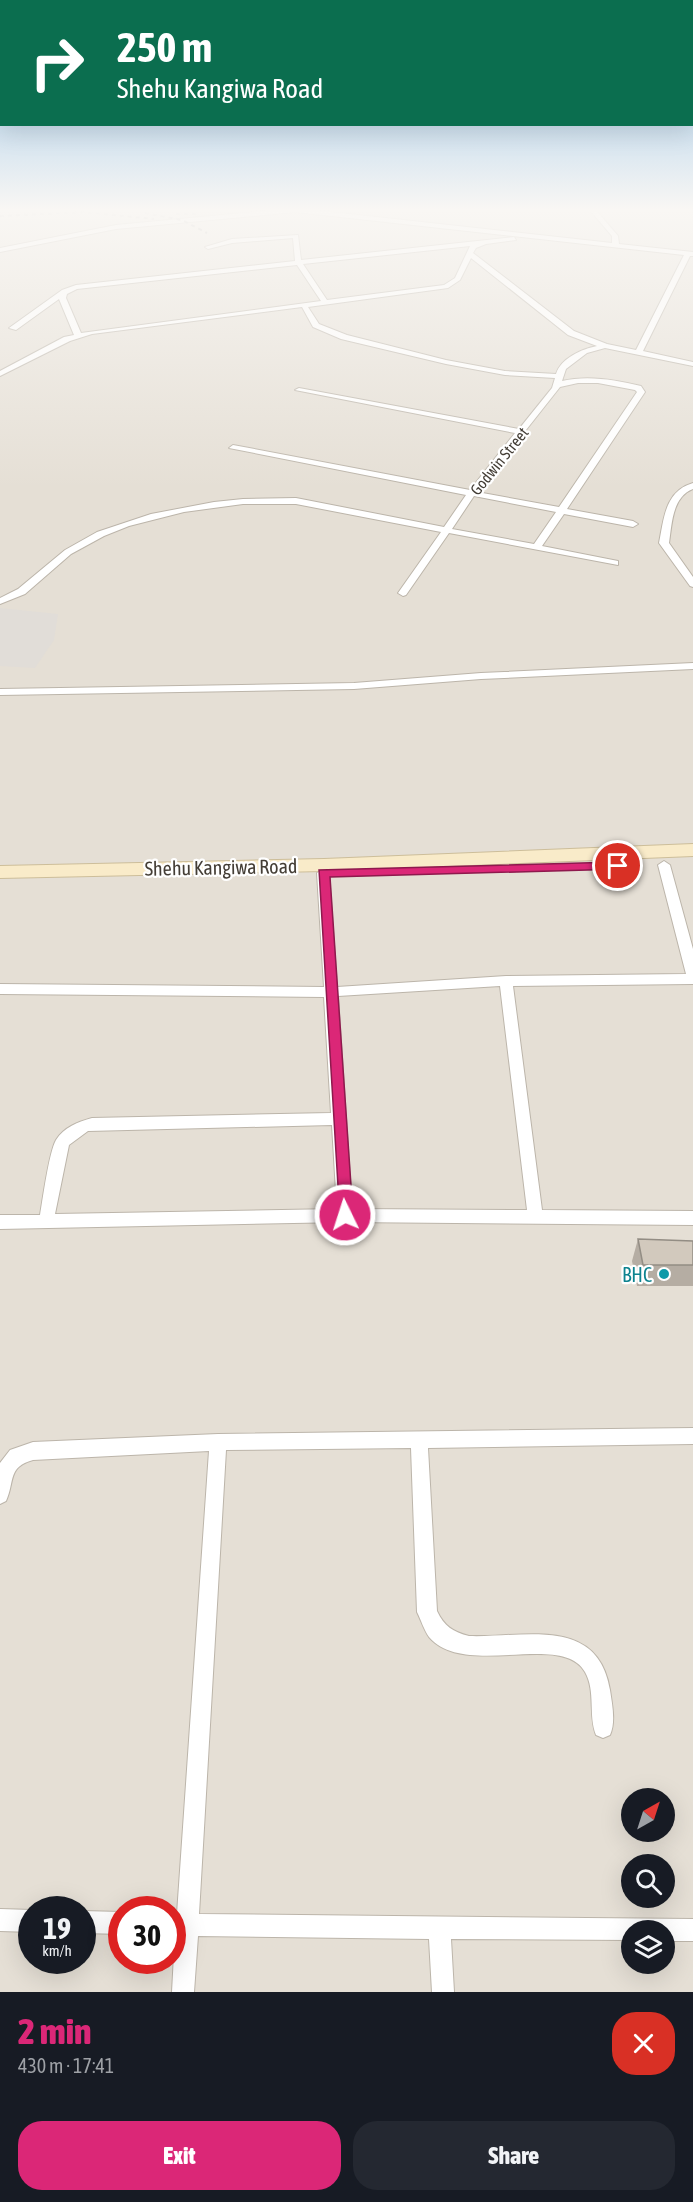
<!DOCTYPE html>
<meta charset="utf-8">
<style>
:root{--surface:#171b24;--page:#242831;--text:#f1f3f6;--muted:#9ea1a6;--accent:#db2777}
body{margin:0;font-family:"Asap Condensed",sans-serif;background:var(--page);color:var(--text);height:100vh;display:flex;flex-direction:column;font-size:22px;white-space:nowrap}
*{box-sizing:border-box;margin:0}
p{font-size:20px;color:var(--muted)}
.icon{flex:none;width:33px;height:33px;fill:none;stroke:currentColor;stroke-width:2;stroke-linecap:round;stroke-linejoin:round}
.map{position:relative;height:1992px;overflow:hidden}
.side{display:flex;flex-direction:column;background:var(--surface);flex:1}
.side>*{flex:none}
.banner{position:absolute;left:0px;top:0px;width:693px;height:126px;box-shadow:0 6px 24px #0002;background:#0b6e4f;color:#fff;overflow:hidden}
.needle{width:39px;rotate:39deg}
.tools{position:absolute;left:621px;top:1788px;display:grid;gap:12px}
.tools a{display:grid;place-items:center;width:54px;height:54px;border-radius:50%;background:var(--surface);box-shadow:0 6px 24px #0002;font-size:30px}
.speed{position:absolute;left:18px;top:1896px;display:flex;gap:12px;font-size:30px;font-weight:700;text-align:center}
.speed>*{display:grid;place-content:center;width:78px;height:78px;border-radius:50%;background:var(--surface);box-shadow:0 6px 24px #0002;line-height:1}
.speed small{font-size:15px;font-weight:400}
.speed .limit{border:9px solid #d22;background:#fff;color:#111}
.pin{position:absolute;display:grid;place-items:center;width:51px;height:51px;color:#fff;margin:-26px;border:3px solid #fff;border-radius:50%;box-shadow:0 2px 6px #0007}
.me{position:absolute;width:66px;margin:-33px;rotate:356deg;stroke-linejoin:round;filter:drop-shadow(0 0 4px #0008)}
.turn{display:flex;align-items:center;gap:21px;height:126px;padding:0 18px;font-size:27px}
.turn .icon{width:78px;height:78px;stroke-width:2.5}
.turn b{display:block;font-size:42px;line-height:51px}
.round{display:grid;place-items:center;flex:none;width:63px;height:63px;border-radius:24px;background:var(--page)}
.headline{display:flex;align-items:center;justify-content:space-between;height:102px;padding:0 18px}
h1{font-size:36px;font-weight:800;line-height:45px;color:var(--accent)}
.button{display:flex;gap:12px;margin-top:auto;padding:12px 18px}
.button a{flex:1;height:69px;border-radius:24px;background:var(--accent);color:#fff;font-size:24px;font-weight:800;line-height:69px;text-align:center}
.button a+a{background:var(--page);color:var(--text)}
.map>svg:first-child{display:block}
</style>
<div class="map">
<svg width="693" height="1992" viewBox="0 0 693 1992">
<rect width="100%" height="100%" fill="#f1eee7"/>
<!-- residential -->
<path fill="#e5dfd5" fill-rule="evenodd" d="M 0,209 L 693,209 L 693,1992 L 0,1992 ZM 632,1798 L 664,1798 L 664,1832 L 632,1832 ZM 632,1864 L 664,1864 L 664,1898 L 632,1898 ZM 32,1910 L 82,1910 L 82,1960 L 32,1960 ZM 122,1910 L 172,1910 L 172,1960 L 122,1960 ZM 632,1930 L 664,1930 L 664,1964 L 632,1964 Z"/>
<!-- industrial -->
<polygon fill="#e1ddd8" points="0,608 58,614 54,640 35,668 0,666"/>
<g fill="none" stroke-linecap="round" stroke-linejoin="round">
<!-- street casing -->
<g stroke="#bcb5aa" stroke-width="2">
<g id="street">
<path d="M 284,209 L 304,209 L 612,243 L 612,236 L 589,209 L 595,209 L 618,236 L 619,244 L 693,252 L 693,256 L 690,256 L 643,351 L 693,362 L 693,366 L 605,348 L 587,353 L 566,369 L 562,381 C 588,375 615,380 641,386 L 645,392 L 567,509 L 633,521 L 638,524 L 633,527 L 564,514 L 542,546 L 618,561 L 618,565 L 449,533 L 406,595 L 403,596 L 398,593 L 441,532 L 296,504 L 243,504 L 184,512 L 129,526 L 104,536 L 71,554 L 25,594 L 0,604 L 0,598 L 18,589 L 65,550 L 97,532 L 151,514 L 214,502 L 243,499 L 296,498 L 444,527 L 466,495 L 229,448 L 233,445 L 470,490 L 515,433 L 295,390 L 299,388 L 519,429 L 552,388 L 555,378 L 505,375 L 446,364 L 341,339 L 313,327 L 302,307 L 92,334 L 70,341 L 0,376 L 0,371 L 64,337 L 74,335 L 59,299 L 16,330 L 9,328 L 62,290 L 76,285 L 295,261 L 293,238 L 232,243 L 208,249 L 205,247 L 232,239 L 298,235 L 301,260 L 514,237 L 516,240 L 486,244 L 476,248 L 473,253 L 574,331 L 607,344 L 636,350 L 684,255 L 295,212 L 116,229 L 0,252 L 0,248 L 116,225 ZM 470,246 L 455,278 L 444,285 L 327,300 L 303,264 ZM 471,258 L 568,335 L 597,346 C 582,349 561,358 556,374 L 505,371 L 446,360 L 347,335 L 319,324 L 308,307 L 448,288 L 460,280 ZM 297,265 L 321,301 L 81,333 L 66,298 L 67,294 L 77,289 ZM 578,383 L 598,383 L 635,390 L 637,392 L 559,507 L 477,492 L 523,434 L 526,434 L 526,430 L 560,387 ZM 474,496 L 556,512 L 534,544 L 452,529 Z"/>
<path d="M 693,483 L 693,489 C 672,497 672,524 669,543 L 693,577 L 693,587 L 690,586 L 659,543 C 664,518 665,491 693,483 Z"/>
<polygon points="693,663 693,669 481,679 354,689 0,695 0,689 354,683 481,673"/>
<path d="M 664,861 L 670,865 L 693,949 L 693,984 L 513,986 L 542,1210 L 693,1211 L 693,1225 L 345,1222 L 0,1229 L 0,1215 L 40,1215 C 43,1198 49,1152 56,1140 C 64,1127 78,1122 92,1118 L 331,1113 L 324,997 L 0,994 L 0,984 L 324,987 L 317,873 L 323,869 L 329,873 L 337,987 L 506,976 L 686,974 L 658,865 ZM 500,986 L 527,1210 L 352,1209 L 338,996 ZM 332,1125 L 337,1209 L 55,1214 L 69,1145 L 88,1131 Z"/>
<path d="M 693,1428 L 693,1444 L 428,1448 L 437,1611 C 444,1626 453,1632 469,1636 C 523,1638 598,1615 610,1690 C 612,1704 616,1722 610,1735 L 603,1738 L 596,1735 C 588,1716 596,1691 585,1672 C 562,1631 465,1679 429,1637 C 424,1630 421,1620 417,1612 L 411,1448 L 226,1450 L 199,1914 L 693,1919 L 693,1941 L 664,1941 L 664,1930 L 632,1930 L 632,1940 L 451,1939 L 454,1992 L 432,1992 L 429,1939 L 198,1936 L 194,1992 L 172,1992 L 175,1936 L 172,1936 L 172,1914 L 177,1914 L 209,1451 L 33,1460 C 7,1467 15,1482 6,1501 L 0,1504 L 0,1463 L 10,1450 L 33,1442 L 218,1434 Z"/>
<polygon points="0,1909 32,1910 32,1932 0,1931"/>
<polygon points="82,1911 122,1912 122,1934 82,1933"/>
</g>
</g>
<!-- secondary casing -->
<g stroke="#cdbe9a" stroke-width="2">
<polygon id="secondary" points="693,844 693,856 324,871 0,878 0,866 324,859"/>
</g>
<!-- street -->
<use href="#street" fill="#fff" fill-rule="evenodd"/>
<!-- secondary -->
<use href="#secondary" fill="#f9ebc9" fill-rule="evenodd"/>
<!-- rail -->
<g stroke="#959595" stroke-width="2" stroke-dasharray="4 4" stroke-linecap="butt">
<polyline points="145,213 182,220 207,233"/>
<polyline points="176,214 200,214"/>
<polyline points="0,216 84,212 154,219"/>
</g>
</g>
<!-- wall -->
<polygon fill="#b5ada3" points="638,1239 693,1241 693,1286 637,1286 632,1261"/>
<!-- building -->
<polygon fill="#d2c9bd" stroke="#938d84" stroke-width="1.5" points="638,1239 693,1241 693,1265 643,1265"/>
<!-- sky -->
<linearGradient id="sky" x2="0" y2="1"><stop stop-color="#8fc0e8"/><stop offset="0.43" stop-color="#f9f7f4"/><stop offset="1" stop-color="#f9f7f4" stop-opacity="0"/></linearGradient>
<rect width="693" height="488" fill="url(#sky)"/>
<!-- route -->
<polygon fill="#db2777" stroke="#8e194d" stroke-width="1.5" points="618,862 624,866 623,869 330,877 353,1215 345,1221 340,1219 319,870"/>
<!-- markers -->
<circle fill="#0f9aa8" stroke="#fff" stroke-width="2" cx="664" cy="1274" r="6"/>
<g text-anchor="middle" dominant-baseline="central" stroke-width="4.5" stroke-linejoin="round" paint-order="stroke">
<!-- far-street labels -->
<g font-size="16" fill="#443e36" stroke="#fff">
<text transform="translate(499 461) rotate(-51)">Godwin Street</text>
</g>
<!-- street labels -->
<g font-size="20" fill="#443e36" stroke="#fff">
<text transform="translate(221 867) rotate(-1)">Shehu Kangiwa Road</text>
</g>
<!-- culture labels -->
<g font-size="20" fill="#0d838f" stroke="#fff" text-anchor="end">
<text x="652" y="1274">BHC</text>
</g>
</g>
</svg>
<div class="tools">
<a><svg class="needle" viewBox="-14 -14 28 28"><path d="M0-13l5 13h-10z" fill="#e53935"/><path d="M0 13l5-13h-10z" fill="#9ea1a6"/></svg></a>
<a><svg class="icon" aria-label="search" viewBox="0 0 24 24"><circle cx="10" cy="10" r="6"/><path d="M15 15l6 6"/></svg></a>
<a><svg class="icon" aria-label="layers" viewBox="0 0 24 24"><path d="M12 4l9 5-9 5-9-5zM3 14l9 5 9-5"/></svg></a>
</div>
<div class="speed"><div>19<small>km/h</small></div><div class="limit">30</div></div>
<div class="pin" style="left:618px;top:866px;background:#d93025"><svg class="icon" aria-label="arrive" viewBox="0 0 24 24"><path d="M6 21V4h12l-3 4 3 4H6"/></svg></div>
<svg class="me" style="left:345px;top:1215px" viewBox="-20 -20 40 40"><circle r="17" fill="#db2777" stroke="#fff" stroke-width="3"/><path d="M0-11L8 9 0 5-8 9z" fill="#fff"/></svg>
<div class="banner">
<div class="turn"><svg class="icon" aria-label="right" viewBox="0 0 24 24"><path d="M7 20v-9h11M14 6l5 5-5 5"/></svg><div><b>250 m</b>Shehu Kangiwa Road</div></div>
</div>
</div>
<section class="side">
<div class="headline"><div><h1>2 min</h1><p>430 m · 17:41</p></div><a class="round" style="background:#d93025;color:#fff"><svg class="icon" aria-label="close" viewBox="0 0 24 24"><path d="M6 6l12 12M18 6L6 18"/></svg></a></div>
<div class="button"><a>Exit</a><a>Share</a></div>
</section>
